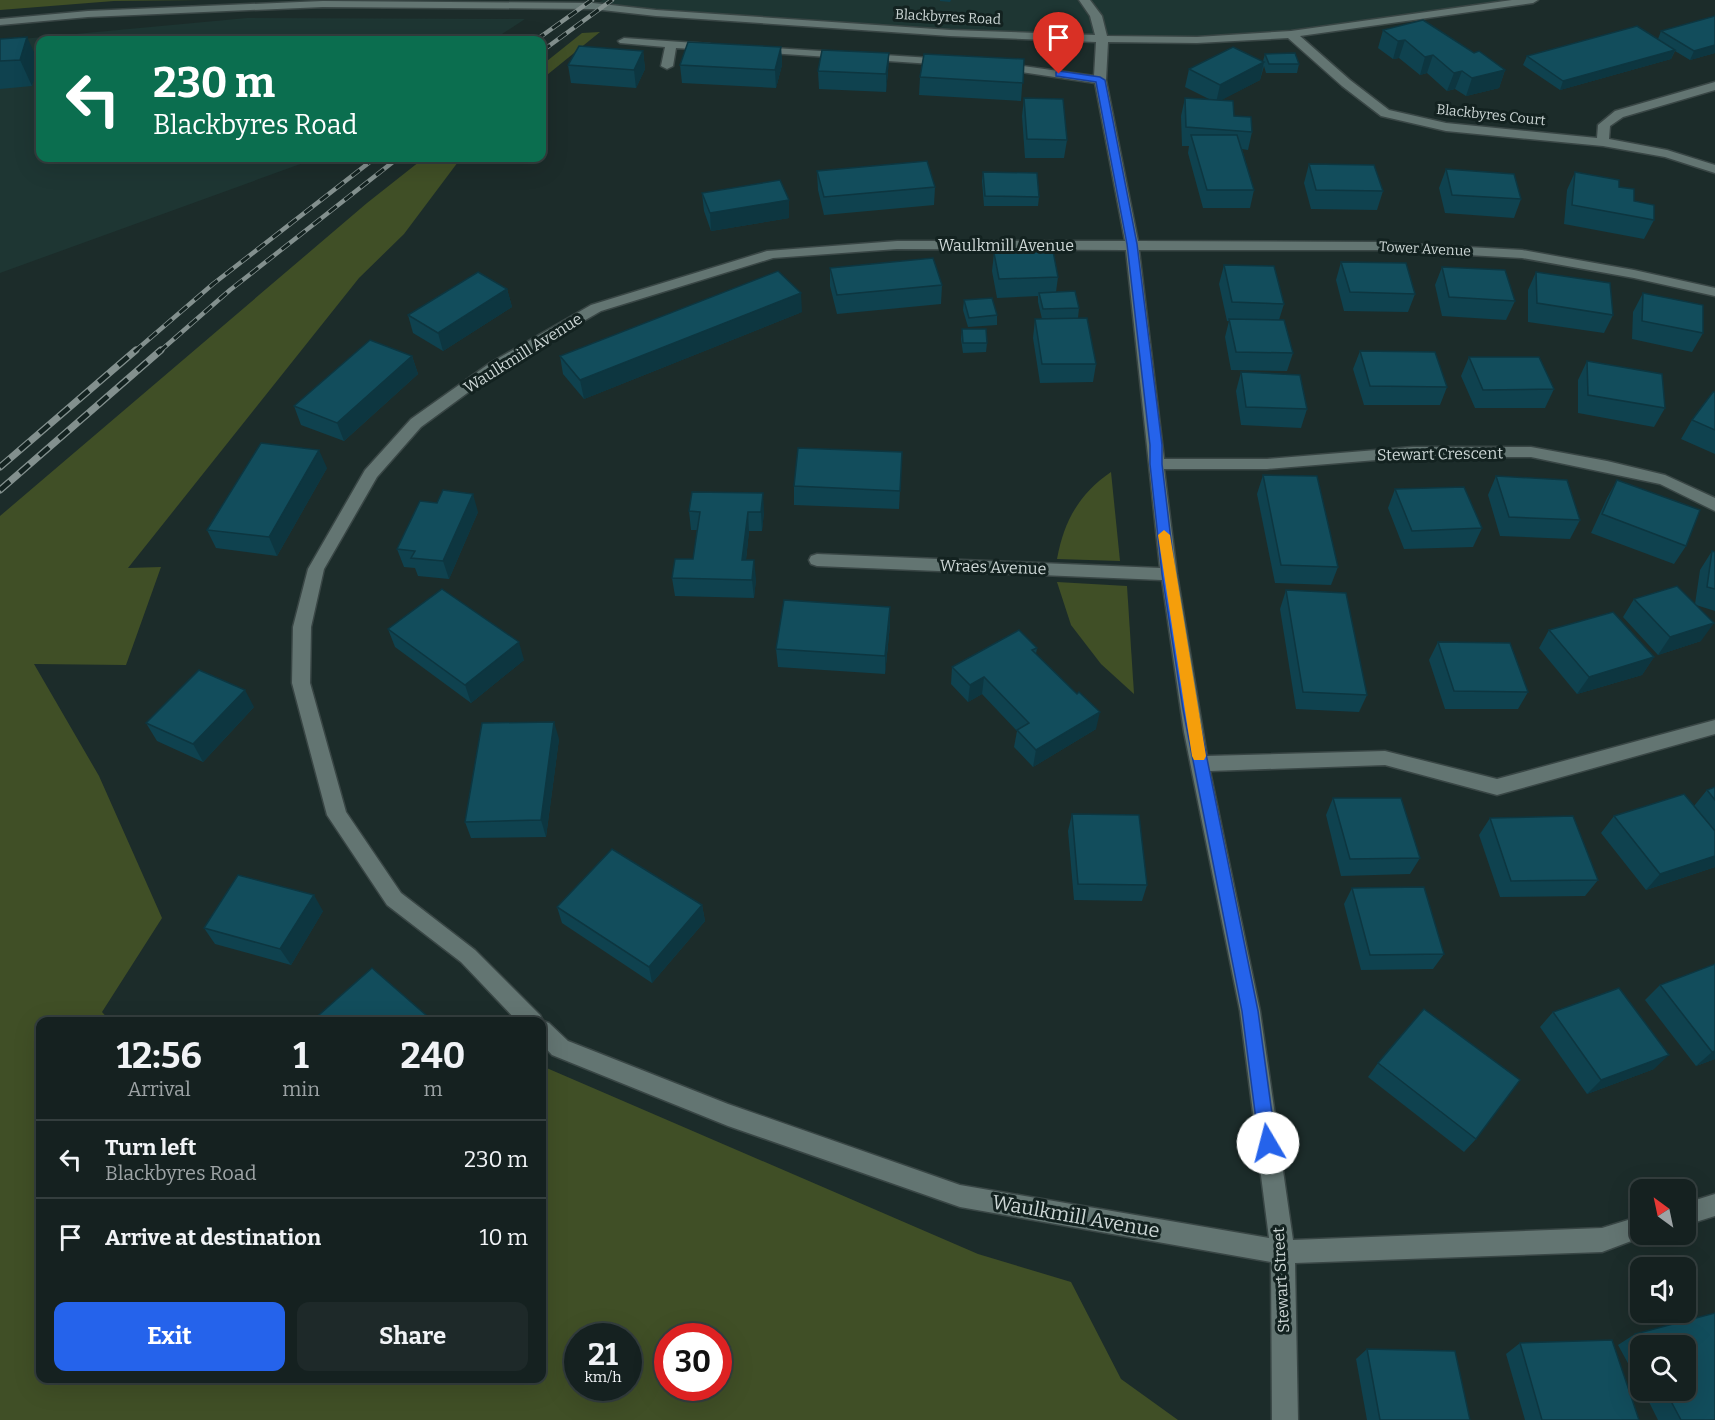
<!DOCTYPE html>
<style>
:root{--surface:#152120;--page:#1e2929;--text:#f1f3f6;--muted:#9da3a5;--line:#343e3e;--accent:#2563eb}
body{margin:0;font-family:Bitter,serif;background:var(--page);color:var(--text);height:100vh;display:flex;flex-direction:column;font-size:22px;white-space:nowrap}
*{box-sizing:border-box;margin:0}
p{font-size:20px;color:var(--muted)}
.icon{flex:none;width:33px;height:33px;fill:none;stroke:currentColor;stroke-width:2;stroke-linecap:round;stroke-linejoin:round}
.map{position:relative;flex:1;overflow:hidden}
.details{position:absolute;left:36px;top:1017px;width:510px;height:366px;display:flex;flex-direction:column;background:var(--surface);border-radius:12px;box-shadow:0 6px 24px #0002,0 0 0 2px var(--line)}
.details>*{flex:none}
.guide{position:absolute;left:36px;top:36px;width:510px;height:126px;border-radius:12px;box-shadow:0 6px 24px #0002,0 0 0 2px var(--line);background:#0b6e4f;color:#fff;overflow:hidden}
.needle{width:39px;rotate:327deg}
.controls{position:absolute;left:1630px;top:1179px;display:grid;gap:12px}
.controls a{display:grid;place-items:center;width:66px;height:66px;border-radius:12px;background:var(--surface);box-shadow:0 6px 24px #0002,0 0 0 2px var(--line);font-size:30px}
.speed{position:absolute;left:564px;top:1323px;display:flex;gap:12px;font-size:30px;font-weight:700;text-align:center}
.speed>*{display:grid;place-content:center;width:78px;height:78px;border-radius:50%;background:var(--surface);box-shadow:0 6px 24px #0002,0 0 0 2px var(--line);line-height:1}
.speed small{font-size:15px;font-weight:400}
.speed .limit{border:9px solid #d22;background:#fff;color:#111}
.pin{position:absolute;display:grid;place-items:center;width:51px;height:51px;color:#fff;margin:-62px -26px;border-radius:50% 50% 50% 0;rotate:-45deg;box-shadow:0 0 6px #0007}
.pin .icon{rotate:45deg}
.me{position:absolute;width:66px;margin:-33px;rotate:352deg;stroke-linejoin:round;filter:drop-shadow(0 0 4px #0008)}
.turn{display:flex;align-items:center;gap:21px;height:126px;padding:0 18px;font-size:27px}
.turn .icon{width:78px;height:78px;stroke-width:2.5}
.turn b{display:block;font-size:42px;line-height:51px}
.eta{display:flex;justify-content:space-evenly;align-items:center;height:102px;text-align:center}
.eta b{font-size:36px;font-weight:700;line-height:42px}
.cta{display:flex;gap:12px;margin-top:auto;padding:12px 18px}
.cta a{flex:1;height:69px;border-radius:12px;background:var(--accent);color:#fff;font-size:24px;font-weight:700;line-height:69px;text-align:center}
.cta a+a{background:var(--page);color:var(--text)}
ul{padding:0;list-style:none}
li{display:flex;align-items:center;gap:18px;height:78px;padding:0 18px;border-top:2px solid var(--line)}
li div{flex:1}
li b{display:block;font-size:22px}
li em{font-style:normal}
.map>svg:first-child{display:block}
</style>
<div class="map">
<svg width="1715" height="1420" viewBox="0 0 1715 1420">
<rect width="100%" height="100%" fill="#1c2c2a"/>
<!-- built -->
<g fill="#1e3633">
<polygon points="603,0 1510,0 1417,18 1291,34 1197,40 950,33 593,6"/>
<polygon points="247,18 525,19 493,40 40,40 40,158 317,158 0,273 0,41"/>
</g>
<!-- green -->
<g fill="#404f26" fill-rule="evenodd">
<polygon points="0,0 200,0 114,1 0,10"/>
<polygon points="600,32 542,79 542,65 582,33"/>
<path d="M 424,158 L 461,158 L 404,234 L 359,278 L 128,568 L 161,567 L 126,665 L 34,664 L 99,776 L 162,918 L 102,1012 L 110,1021 L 40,1022 L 40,1378 L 542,1378 L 542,1066 L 978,1254 L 1071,1282 L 1121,1379 L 1178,1420 L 0,1420 L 0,516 L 367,203 ZM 628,1336 L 628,1388 L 578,1388 L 578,1336 ZM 718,1336 L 718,1388 L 668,1388 L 668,1336 Z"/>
<path d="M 1111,472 L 1120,561 L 1057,559 C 1064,521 1079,494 1111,472 Z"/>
<polygon points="1057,582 1127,586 1134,694 1101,664 1071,625"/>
</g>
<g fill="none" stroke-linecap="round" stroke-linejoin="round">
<!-- minor casing -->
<g stroke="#394645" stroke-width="3">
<g id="minor">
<path d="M 1079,0 L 1090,0 L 1102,16 L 1107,36 L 1197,37 L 1291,31 L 1512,0 L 1538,0 L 1533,3 L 1300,36 L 1350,80 L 1389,110 L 1446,123 L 1597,138 L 1598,125 L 1615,111 L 1715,82 L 1715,90 L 1623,117 L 1610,126 L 1609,139 L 1667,150 L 1715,165 L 1715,173 L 1665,157 L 1603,146 L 1446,131 L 1381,116 L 1342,86 L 1288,38 L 1197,43 L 1108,42 L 1106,80 L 1138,241 L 1376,242 L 1522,250 L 1634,270 L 1715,288 L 1715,296 L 1634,278 L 1522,258 L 1376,250 L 1139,250 L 1164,459 L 1267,459 L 1413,447 L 1531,447 L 1607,461 L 1665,475 L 1715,498 L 1715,511 L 1660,484 L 1531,457 L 1413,457 L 1267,469 L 1164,469 L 1177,574 L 1207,756 L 1385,751 L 1497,779 L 1715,720 L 1715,734 L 1497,795 L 1385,765 L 1210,771 L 1260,1011 L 1293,1240 L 1602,1228 L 1641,1216 L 1641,1234 L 1650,1234 L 1602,1252 L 1295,1263 L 1298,1420 L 1272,1420 L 1271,1262 L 960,1207 L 728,1126 L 552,1055 L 542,1044 L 542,1022 L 518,1022 L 461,962 L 387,905 L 327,815 L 292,683 L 293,627 L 308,569 L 365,470 L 411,419 L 490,363 L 591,305 L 767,251 L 897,241 L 1125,241 L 1095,83 L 1001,69 L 995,66 L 1001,63 L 1094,76 L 1096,42 L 950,36 L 656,16 L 593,9 L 323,7 L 88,17 L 0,25 L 0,19 L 88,11 L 323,1 L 593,3 L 656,10 L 950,30 L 1095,35 L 1090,16 ZM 897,249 L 1126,250 L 1160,568 L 817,554 L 811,556 L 809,560 L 811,564 L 817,566 L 1162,580 L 1184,732 L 1240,1011 L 1269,1238 L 960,1185 L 728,1104 L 568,1041 L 549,1023 L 543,1021 L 540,1015 L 475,950 L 401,893 L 346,812 L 310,683 L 311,627 L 324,569 L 377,477 L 421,427 L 500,369 L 601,311 L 773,258 Z"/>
<polygon points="624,38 710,44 716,47 710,50 676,48 673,66 667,69 661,66 665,47 620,43 618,41"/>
<polygon points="759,47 947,59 953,62 947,65 755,52 753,50"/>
<polygon points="1715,1194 1715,1216 1686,1225 1686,1203"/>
</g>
</g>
<!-- minor -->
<use href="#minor" fill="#637572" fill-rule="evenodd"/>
<!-- rail-far1 casing -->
<g stroke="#83908e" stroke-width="4.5">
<g id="rail-far1">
<polyline points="536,40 592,0"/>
<polyline points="542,51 612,0"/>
<polyline points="134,352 213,284 375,158"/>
<polyline points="159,352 230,290 398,158"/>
</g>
</g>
<!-- rail casing -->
<g stroke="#83908e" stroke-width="7">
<g id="rail">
<polyline points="0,467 136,350"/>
<polyline points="0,490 161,350"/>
</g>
</g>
<!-- rail-far1 -->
<use href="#rail-far1" stroke="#132220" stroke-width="3" stroke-dasharray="10" stroke-linecap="butt"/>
<!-- rail -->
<use href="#rail" stroke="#132220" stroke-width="4.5" stroke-dasharray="13" stroke-linecap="butt"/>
</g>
<!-- wall -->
<g fill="#0f424f">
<polygon points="940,0 951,0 950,2 940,1"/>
<polygon points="1383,30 1474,53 1505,70 1499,88 1466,96 1455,89 1447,91 1427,73 1420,75 1399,58 1393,59 1378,48"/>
<polygon points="1661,31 1715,53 1690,60 1675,51 1671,59 1560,90 1523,65 1527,56 1658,39"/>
<polygon points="0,39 39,63 32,86 0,89"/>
<polygon points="781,47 782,65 776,88 682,83 680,65"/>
<polygon points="643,51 645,69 636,88 571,83 568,65"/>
<polygon points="889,53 888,71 886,92 819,89 818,71"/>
<polygon points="1265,54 1299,64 1297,73 1266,73 1264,66 1260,80 1221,100 1234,116 1252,132 1248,150 1242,149 1254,190 1250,208 1203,208 1188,153 1189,146 1182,146 1181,116 1185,98 1209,99 1185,87 1189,69 1263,61"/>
<polygon points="1024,59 1021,101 919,95 920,77"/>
<polygon points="1024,98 1067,140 1064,158 1025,158 1022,116"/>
<polygon points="1309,164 1383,191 1377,210 1311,209 1304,183"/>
<polygon points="1446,169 1521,199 1514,218 1445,213 1439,188"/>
<polygon points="817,171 935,187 934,205 824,215 818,190"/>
<polygon points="983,172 1039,197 1038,206 984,206 982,181"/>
<polygon points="1575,172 1619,187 1634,201 1654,220 1644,239 1564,224 1567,190"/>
<polygon points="702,193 789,218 711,231 704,211"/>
<polygon points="994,253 1058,277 1056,292 1079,308 1078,318 1042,319 1038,302 1038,296 997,298 992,271"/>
<polygon points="1341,262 1415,294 1408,312 1344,311 1336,280"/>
<polygon points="1224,265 1284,304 1279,320 1293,353 1287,371 1231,370 1225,337 1229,321 1227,321 1219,284"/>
<polygon points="1442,267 1515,301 1506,320 1442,316 1435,285"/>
<polygon points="830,268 942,285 941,304 837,314 830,286"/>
<polygon points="1536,272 1613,315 1604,333 1528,322 1528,290"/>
<polygon points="507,289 512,307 443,351 413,333 408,315"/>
<polygon points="1643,293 1703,333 1692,352 1632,339 1633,312"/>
<polygon points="964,300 997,315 997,325 968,327 963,310"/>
<polygon points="802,312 584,399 563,374 560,356"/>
<polygon points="1035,319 1096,364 1093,382 1040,383 1033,338"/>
<polygon points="962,329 987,343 986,352 963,353 961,339"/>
<polygon points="1360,351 1447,387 1440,405 1364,405 1353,369"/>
<polygon points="412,356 418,374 344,441 301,425 294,406"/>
<polygon points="1469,357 1554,389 1545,408 1475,408 1461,376"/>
<polygon points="1587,361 1665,408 1654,427 1578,413 1578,380"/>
<polygon points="1241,372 1307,409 1301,428 1241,425 1236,391"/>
<polygon points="1715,392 1715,454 1681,439 1692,420"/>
<polygon points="902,452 899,509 794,505 794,486"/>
<polygon points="327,468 277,556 216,548 207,530"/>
<polygon points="1263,475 1338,567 1331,585 1275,583 1257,494"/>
<polygon points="1496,476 1580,520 1570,539 1500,536 1488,495"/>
<polygon points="1617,480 1686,546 1674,564 1591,533 1607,498"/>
<polygon points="1395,489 1482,528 1473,547 1404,549 1388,508"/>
<polygon points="689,511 764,512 762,531 749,531 746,560 756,579 754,598 675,596 672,578 693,559 697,530 691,530"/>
<polygon points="478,512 449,579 418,576 415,568 404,567 397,549"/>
<polygon points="1712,551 1715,552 1715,611 1696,605 1701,641 1658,655 1623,617 1634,599 1695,604 1700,570"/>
<polygon points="1286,590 1367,695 1359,712 1296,709 1280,609"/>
<polygon points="890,607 890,625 885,674 778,667 776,649"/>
<polygon points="388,629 524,660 471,703 395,647"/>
<polygon points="1549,630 1654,657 1642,675 1577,694 1539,648"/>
<polygon points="1438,642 1528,692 1518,709 1445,709 1429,660"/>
<polygon points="1037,648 1036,654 1096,729 1033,767 1014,747 1017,731 982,694 968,702 951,684 952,667"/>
<polygon points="254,707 203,762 157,741 146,723"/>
<polygon points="559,739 546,837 471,838 465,822"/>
<polygon points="1715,787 1715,867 1646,890 1601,833 1614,816 1694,806 1707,790"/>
<polygon points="1333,798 1420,858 1410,874 1341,876 1326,815"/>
<polygon points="1072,814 1147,885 1142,901 1074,900 1068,831"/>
<polygon points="1490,818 1598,880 1585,896 1500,897 1479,835"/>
<polygon points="1352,888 1444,954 1433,969 1361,970 1344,904"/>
<polygon points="702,905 705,921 652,983 562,923 557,907"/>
<polygon points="323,911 291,965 215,944 204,928"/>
<polygon points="1715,964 1715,1059 1696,1066 1645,1000 1660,985"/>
<polygon points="1553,1012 1654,1069 1587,1094 1540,1027"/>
<polygon points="1378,1063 1476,1139 1464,1152 1368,1077"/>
<polygon points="1635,1334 1715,1420 1658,1420 1643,1390 1686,1390 1641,1346 1641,1387 1618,1345"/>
<polygon points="1520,1343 1639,1420 1525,1420 1506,1354"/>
<polygon points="1367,1349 1470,1420 1367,1420 1356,1359"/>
</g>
<!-- shaded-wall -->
<g fill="#0d3640">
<polygon points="27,37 39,63 32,86 20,60"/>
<polygon points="1405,40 1399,58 1393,59 1398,41"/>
<polygon points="1715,45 1715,53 1690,60 1694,51"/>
<polygon points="781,47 782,65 776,88 775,70"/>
<polygon points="1675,50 1671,59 1560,90 1563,81"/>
<polygon points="643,51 645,69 636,88 634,70"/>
<polygon points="889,53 888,71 886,92 886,74"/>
<polygon points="1433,55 1427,73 1420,75 1425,57"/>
<polygon points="1264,62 1260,80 1216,103 1220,85"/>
<polygon points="1505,70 1499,88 1466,96 1472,78"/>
<polygon points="1462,71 1455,89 1447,91 1454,73"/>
<polygon points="789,200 789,218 711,231 710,213"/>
<polygon points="507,289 512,307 443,351 438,333"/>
<polygon points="801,293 802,312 584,399 580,380"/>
<polygon points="412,356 418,374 344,441 337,423"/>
<polygon points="319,450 327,468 277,556 269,537"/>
<polygon points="763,493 764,512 762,531 761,512"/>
<polygon points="473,494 478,512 449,579 443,561"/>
<polygon points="748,512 749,531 744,578 742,560"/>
<polygon points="754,560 756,579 754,598 752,580"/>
<polygon points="890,607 890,625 885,674 885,656"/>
<polygon points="1714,623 1701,641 1658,655 1670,637"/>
<polygon points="519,642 524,660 471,703 465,685"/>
<polygon points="1654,657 1642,675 1577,694 1589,677"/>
<polygon points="984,677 982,694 968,702 970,685"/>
<polygon points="245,690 254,707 203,762 193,744"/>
<polygon points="1100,712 1096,729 1033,767 1036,750"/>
<polygon points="554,722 559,739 546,837 541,820"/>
<polygon points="1715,856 1715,867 1646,890 1660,874"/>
<polygon points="314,895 323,911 291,965 280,949"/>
<polygon points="702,905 705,921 652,983 649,967"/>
<polygon points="1715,1051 1715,1059 1696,1066 1712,1052"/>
<polygon points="1669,1055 1654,1069 1587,1094 1601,1080"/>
</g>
<!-- building -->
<g fill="#124d5c" stroke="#0d3640" stroke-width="1.5">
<polygon points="1715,16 1715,45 1694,51 1661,31"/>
<polygon points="1423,20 1474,53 1479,51 1505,70 1472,78 1462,71 1454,73 1433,55 1425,57 1405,40 1398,41 1383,30"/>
<polygon points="1637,26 1675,50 1563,81 1527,56"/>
<polygon points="27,37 20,60 0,61 0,39"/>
<polygon points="688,42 781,47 775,70 680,65"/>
<polygon points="579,46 643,51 634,70 568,65"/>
<polygon points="1233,47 1264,62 1220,85 1189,69"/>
<polygon points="822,50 889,53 886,74 818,71"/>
<polygon points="1295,53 1299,64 1269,64 1265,54"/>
<polygon points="924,54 1024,59 1023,83 920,77"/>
<polygon points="1024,98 1063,99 1067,140 1027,139"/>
<polygon points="1185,98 1233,101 1234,116 1251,117 1252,132 1186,127"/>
<polygon points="1191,135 1237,135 1254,190 1207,190"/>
<polygon points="927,161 935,187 824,197 817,171"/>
<polygon points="1309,164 1374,165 1383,191 1316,190"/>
<polygon points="1446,169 1514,174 1521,199 1452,195"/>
<polygon points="983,172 1037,173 1039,197 985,196"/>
<polygon points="1575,172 1619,180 1619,187 1634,189 1634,201 1654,205 1654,220 1572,205"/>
<polygon points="780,180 789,200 710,213 702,193"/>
<polygon points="1053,251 1058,277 999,279 994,253"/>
<polygon points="933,258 942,285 837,295 830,268"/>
<polygon points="1341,262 1406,263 1415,294 1350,292"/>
<polygon points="1224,265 1274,266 1284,304 1232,302"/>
<polygon points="1442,267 1505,270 1515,301 1449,297"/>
<polygon points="778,271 801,293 580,380 560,356"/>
<polygon points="478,272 507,289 438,333 408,315"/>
<polygon points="1536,272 1610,283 1613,315 1537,303"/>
<polygon points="1075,291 1079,308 1043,309 1039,293"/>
<polygon points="1643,293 1703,305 1703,333 1642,321"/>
<polygon points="992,298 997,315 969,318 964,300"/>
<polygon points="1087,318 1096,364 1042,364 1035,319"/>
<polygon points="1229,319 1284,320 1293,353 1236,352"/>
<polygon points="962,329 986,329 987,343 963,343"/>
<polygon points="370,340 412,356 337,423 294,406"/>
<polygon points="1360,351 1435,352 1447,387 1370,386"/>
<polygon points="1469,357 1539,357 1554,389 1483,390"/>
<polygon points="1587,361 1662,374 1665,408 1588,395"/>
<polygon points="1241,372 1300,375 1307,409 1246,407"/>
<polygon points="1713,392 1715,392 1715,430 1692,420"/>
<polygon points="261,443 319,450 269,537 207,530"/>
<polygon points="798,448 902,452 900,491 794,486"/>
<polygon points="1263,475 1317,476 1338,567 1281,565"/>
<polygon points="1496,476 1567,480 1580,520 1509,517"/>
<polygon points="1617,480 1700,510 1686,546 1602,514"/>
<polygon points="1464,487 1482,528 1412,531 1395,489"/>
<polygon points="443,490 473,494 443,561 411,558 415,551 397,549 420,501 437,503"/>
<polygon points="692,492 763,493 761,512 748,512 742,560 754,560 752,580 672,578 675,559 693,559 700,512 689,511"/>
<polygon points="1712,551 1715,552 1715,589 1707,587"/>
<polygon points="1677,586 1714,623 1670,637 1634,599"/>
<polygon points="442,589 519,642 465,685 388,629"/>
<polygon points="1286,590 1346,593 1367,695 1303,692"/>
<polygon points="784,600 890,607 885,656 776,649"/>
<polygon points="1613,612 1654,657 1589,677 1549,630"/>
<polygon points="1019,630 1037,648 1032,650 1077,694 1079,692 1100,712 1036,750 1017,730 1029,723 984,677 970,685 952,667"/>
<polygon points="1438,642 1510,643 1528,692 1454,691"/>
<polygon points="199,670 245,690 193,744 146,723"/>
<polygon points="554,722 541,820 465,822 482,723"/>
<polygon points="1715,787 1715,800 1707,790"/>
<polygon points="1684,794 1715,831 1715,856 1660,874 1614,816"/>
<polygon points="1333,798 1401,798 1420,858 1350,859"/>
<polygon points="1072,814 1139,815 1147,885 1078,884"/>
<polygon points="1573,816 1598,880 1511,881 1490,818"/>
<polygon points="612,849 702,905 649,967 557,907"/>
<polygon points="238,875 314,895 280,949 204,928"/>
<polygon points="1424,887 1444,954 1370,955 1352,888"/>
<polygon points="1715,964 1715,1051 1712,1052 1660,985"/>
<polygon points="372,968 434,1022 311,1022"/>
<polygon points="1619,988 1669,1055 1601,1080 1553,1012"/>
<polygon points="1424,1009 1520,1080 1476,1139 1378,1063"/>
<polygon points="1715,1313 1715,1420 1681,1420 1665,1390 1686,1390 1686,1346 1641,1346 1635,1334"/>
<polygon points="1612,1340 1639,1420 1542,1420 1520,1343"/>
<polygon points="1367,1349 1455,1351 1470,1420 1380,1420"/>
</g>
<!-- route -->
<polygon fill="#2563eb" stroke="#184099" stroke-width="1.5" points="1059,71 1100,77 1105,80 1137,244 1162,445 1162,464 1175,574 1197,709 1258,1011 1276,1143 1274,1148 1268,1151 1262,1148 1259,1143 1242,1011 1183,709 1162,574 1150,464 1150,445 1127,244 1096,82 1056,76 1056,72"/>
<!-- slow -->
<polygon fill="#f59e0b" points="1164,530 1170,535 1206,756 1204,760 1194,760 1192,756 1158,535"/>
<g text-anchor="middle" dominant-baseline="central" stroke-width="6" stroke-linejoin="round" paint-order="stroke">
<!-- far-street labels -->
<g font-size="14" fill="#ccd6d5" stroke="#132220">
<text transform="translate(948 17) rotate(3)">Blackbyres Road</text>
<text transform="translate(1491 115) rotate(6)">Blackbyres Court</text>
<text transform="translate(1425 249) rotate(3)">Tower Avenue</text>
</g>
<!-- street labels -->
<g font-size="16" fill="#ccd6d5" stroke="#132220">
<text x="1006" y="245">Waulkmill Avenue</text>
<text transform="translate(523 353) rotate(-32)">Waulkmill Avenue</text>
<text transform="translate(1440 454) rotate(-1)">Stewart Crescent</text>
<text transform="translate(993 567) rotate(2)">Wraes Avenue</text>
<text transform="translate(1281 1280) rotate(-93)">Stewart Street</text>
</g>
<!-- near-street labels -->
<g font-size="20" fill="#ccd6d5" stroke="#132220">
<text transform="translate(1076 1216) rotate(10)">Waulkmill Avenue</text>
</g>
</g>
</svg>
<div class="controls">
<a><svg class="needle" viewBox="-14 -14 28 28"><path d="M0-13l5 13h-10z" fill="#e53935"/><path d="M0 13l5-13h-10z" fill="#9da3a5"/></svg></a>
<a><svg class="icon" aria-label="sound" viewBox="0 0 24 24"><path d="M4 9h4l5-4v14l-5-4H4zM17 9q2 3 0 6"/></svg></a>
<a><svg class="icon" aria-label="search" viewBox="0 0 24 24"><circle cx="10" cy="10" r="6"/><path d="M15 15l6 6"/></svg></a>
</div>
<div class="speed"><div>21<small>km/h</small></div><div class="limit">30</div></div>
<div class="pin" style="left:1059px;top:74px;background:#d93025"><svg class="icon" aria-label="arrive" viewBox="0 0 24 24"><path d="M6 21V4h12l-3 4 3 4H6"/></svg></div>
<svg class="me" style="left:1268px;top:1143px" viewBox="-20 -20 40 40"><circle r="19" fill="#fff"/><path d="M0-13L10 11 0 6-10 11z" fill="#2563eb"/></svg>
<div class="guide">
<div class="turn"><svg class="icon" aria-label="left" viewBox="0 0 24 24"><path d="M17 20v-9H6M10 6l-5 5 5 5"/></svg><div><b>230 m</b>Blackbyres Road</div></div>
</div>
<section class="details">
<div class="eta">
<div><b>12:56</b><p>Arrival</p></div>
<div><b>1</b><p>min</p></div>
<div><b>240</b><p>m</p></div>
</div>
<ul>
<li><svg class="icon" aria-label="left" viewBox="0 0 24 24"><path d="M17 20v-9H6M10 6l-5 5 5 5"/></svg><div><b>Turn left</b><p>Blackbyres Road</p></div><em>230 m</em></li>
<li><svg class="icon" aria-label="arrive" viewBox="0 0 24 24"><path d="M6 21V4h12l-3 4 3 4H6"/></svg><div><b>Arrive at destination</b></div><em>10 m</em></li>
</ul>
<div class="cta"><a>Exit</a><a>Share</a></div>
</section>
</div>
